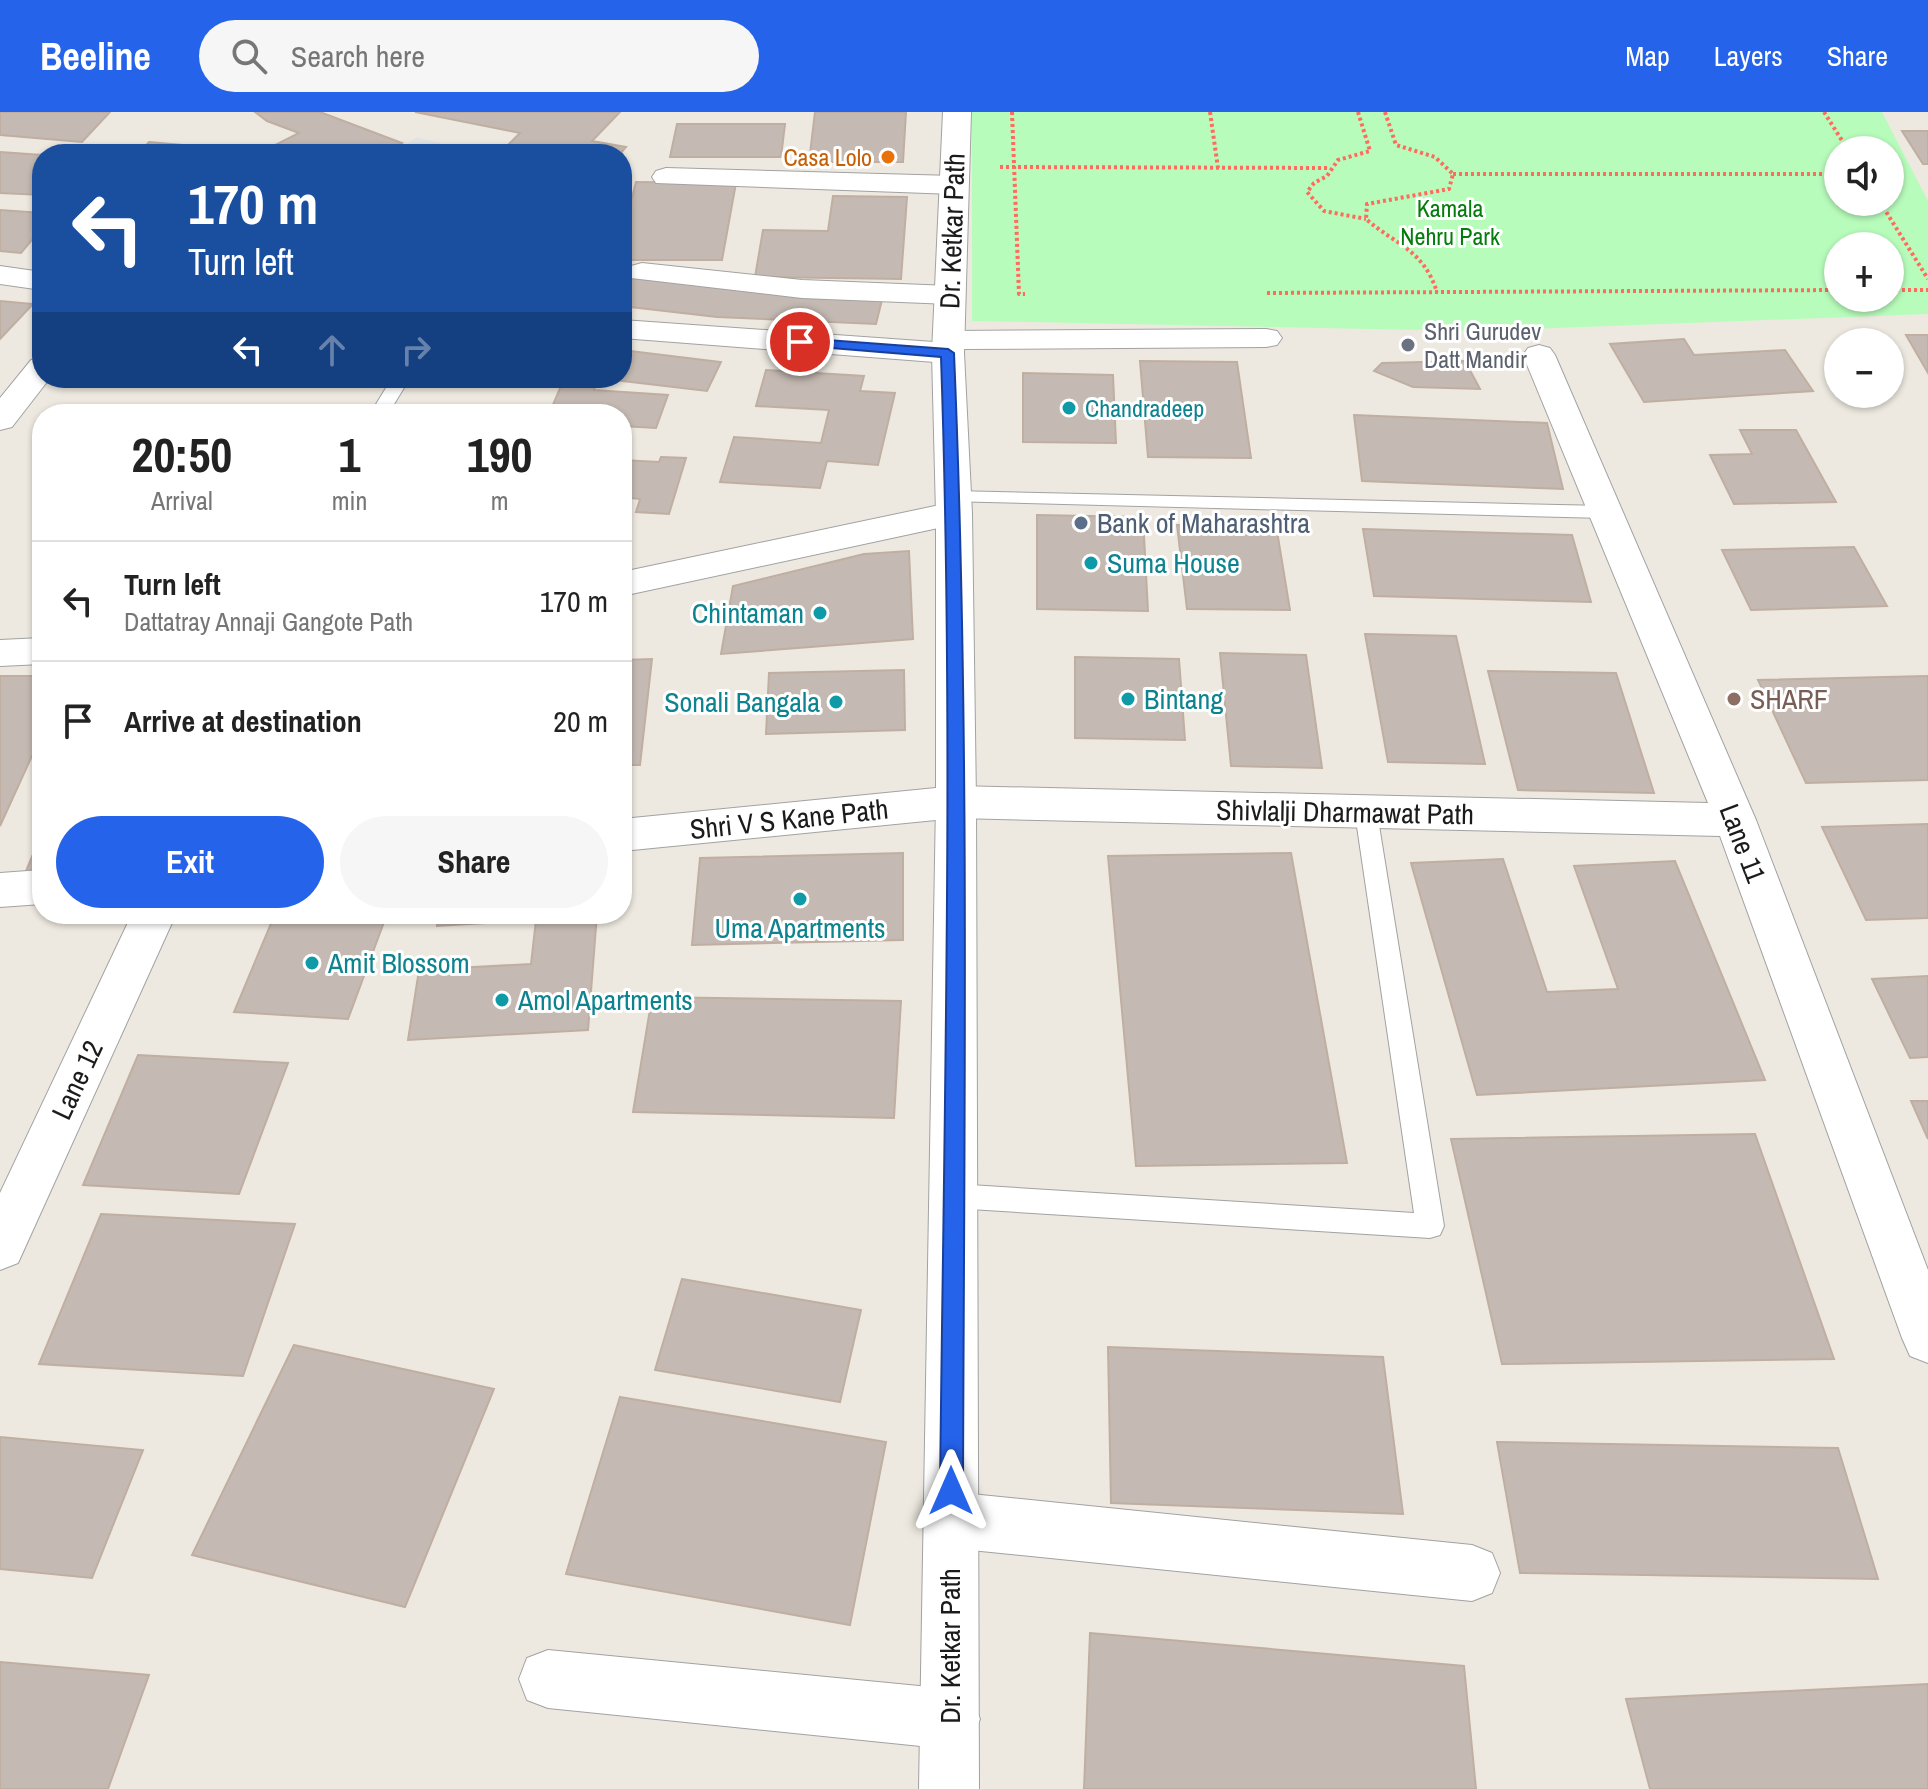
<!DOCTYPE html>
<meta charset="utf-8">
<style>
:root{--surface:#fff;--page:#f6f6f6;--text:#222;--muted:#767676;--line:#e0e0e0;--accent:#2563eb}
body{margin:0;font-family:"Archivo Narrow",sans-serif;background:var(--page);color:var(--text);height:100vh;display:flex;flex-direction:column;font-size:30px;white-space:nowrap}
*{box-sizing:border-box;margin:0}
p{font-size:26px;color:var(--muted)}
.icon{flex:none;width:44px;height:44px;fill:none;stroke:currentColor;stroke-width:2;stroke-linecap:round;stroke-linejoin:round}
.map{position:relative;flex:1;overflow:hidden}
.drawer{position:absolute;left:32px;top:292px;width:600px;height:520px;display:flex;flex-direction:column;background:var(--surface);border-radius:32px;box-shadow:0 2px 6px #0004}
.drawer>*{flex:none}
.banner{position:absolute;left:32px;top:32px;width:600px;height:244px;border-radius:32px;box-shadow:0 2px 6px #0004;background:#1a4fa0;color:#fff;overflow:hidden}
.fabs{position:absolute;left:1824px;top:24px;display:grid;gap:16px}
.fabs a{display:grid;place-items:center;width:80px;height:80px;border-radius:50%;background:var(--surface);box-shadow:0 2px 6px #0004;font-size:40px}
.pin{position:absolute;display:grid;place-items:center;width:68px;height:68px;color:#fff;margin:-34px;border:4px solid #fff;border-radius:50%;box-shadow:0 2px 8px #0007}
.me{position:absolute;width:88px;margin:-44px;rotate:0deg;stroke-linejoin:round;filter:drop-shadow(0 0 6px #0008)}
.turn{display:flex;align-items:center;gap:28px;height:168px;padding:0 24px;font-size:36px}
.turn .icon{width:104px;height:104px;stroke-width:2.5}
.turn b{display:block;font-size:56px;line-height:68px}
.lanes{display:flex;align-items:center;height:76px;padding:0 24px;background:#0003;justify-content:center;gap:40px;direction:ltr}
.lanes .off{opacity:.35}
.eta{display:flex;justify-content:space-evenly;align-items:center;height:136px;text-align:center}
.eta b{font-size:48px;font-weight:800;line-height:56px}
.button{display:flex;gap:16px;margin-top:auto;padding:16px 24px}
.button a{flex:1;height:92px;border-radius:48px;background:var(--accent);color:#fff;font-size:32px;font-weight:800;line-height:92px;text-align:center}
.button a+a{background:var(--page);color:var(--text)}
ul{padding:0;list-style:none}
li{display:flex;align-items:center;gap:24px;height:120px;padding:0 24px;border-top:2px solid var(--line)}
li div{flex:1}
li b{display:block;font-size:30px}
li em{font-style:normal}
header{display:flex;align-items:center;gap:48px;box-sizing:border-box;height:112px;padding:0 40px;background:var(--accent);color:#fff}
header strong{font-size:38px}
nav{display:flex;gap:44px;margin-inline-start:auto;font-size:28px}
.search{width:560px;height:72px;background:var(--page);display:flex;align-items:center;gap:20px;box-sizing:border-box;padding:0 28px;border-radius:44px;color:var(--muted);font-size:30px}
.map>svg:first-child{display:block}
</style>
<header>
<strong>Beeline</strong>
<div class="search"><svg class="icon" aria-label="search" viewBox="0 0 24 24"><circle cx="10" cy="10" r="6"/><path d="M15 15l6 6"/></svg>Search here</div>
<nav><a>Map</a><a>Layers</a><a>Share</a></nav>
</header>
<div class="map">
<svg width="1928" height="1677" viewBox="0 0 1928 1677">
<rect width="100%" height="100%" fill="#ede9e0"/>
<!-- park -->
<path fill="#b8fcbc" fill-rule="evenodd" d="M 972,0 L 1882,0 L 1928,89 L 1928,202 L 1475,219 L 972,209 ZM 1838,38 L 1890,38 L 1890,90 L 1838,90 ZM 1838,134 L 1890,134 L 1890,186 L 1838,186 Z"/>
<!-- parking -->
<polygon fill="#e3e3e3" points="417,25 481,42 394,42"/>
<!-- building -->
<g fill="#c5bab3" stroke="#c0aea1" stroke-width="2">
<polygon points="0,0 110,0 82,30 0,23"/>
<polygon points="255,0 320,0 402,31 385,42 305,42 277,32 299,21 267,9"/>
<polygon points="415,0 620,0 592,29 626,35 620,42 499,42 520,21"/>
<polygon points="815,0 906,0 903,50 809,50"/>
<polygon points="677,12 785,12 781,45 670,45"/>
<polygon points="1902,19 1928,19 1928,52 1923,52"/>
<polygon points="149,30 217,36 211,42 138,42"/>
<polygon points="0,40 42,43 42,83 0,81"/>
<polygon points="636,70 736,71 722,148 622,148 622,125"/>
<polygon points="833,84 907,85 901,167 755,165 763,118 828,119"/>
<polygon points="0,98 42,101 42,116 21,141 0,139"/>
<polygon points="622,165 794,182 883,184 876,212 717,205 622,194"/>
<polygon points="0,189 33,192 0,227"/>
<polygon points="1906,223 1928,223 1928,261"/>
<polygon points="1684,227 1694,243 1785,238 1813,279 1644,290 1610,232"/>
<polygon points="630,239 721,250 707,279 614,268 622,266 622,253"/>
<polygon points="1140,249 1237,250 1251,346 1148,345"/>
<polygon points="1465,249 1480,277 1413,275 1374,259 1382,251"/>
<polygon points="766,258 864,264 860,279 895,281 878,353 827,349 820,376 720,370 734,325 821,331 829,298 756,294"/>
<polygon points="1023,261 1113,263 1116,331 1023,330"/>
<polygon points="564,267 597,270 594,278 668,283 656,316 622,314 622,302 549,302"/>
<polygon points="1354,303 1547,311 1563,377 1362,369"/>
<polygon points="1740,318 1796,318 1836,390 1734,392 1710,343 1752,342"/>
<polygon points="661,345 686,346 669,402 636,400 640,387 622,385 622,348 659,350"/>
<polygon points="1037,403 1143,405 1148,499 1037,497"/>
<polygon points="1177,413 1276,413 1290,498 1187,497"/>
<polygon points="1363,417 1572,423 1591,490 1374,484"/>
<polygon points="1854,435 1887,494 1751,498 1722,438"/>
<polygon points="909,439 913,527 721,542 733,474 864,442"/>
<polygon points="1365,522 1456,524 1485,652 1388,650"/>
<polygon points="1220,541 1306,543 1322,656 1231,654"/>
<polygon points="1075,545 1179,547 1185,628 1075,626"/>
<polygon points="652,547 640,653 622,653 622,548"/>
<polygon points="904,558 905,618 766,622 769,561"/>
<polygon points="1488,559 1616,561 1654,681 1518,678"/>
<polygon points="0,564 42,564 42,622 0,714"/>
<polygon points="1928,564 1928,668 1806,671 1758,568"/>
<polygon points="1928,712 1928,806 1866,808 1822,715"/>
<polygon points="42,721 42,758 26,759"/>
<polygon points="903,741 903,828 692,833 700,746"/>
<polygon points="1291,741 1347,1051 1136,1054 1108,744"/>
<polygon points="1503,747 1547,880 1618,877 1574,754 1675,749 1765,968 1477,983 1411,751"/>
<polygon points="275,802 387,802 348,907 234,900"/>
<polygon points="438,802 597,802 588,918 408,928 419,858 531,852 536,808 437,814"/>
<polygon points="1928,864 1928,945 1910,946 1872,867"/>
<polygon points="652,885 901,889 894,1006 633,1000"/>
<polygon points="138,943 288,951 239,1082 83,1073"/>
<polygon points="1911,989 1928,989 1928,1027"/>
<polygon points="1755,1022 1834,1247 1502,1252 1451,1027"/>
<polygon points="101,1102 295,1112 243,1264 39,1252"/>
<polygon points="682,1167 861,1198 840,1290 655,1258"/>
<polygon points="294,1233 494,1277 405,1495 192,1443"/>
<polygon points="1108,1235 1383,1245 1403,1402 1111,1391"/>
<polygon points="620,1285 886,1330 850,1513 566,1462"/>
<polygon points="0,1325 143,1338 92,1466 0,1457"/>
<polygon points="1497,1330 1838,1336 1878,1467 1520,1461"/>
<polygon points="1090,1521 1464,1554 1476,1677 1084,1677"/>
<polygon points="0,1550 149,1563 108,1677 0,1677"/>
<polygon points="1928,1572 1928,1677 1650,1677 1626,1587"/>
</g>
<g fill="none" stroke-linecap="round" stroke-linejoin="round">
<!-- service casing -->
<g stroke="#a2a2a2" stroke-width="2">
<g id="service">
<polygon points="392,266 410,266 388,302 370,302"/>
<polygon points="953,379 1605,394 1615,400 1605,406 946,389 944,385 946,381"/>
<polygon points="1366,692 1374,695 1377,701 1444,1114 1440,1123 1430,1126 954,1096 945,1093 941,1084 945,1075 954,1072 1414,1101 1355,701 1358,695"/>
</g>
</g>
<!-- minor casing -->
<g stroke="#a2a2a2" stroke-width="2">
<g id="minor">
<polygon points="666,56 954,64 964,67 968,73 964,79 954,82 656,71 652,65 656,59"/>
<polygon points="642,151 802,168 950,174 961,176 965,183 961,190 950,192 802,186 631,166 627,160 631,154"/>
<polygon points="0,154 42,160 42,178 0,172"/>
<polygon points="622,208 934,230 937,221 948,219 1266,217 1277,219 1282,226 1277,233 1266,235 961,237 964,241 959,248 948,251 622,226"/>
<polygon points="1539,233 1550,236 1555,243 1756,708 1928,1158 1928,1251 1910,1244 1902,1226 1720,724 956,706 622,739 622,707 956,674 1708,691 1523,243 1528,236"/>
<polygon points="42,245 42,266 50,266 12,315 0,318 0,286 31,248"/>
<polygon points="954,390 966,394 972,402 966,410 622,484 622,460"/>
<polygon points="42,526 42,552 0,554 0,528"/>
<polygon points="42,758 42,792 0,795 0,761"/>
<polygon points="132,802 176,802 18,1151 0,1158 0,1081"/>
<polygon points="951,1380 1472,1433 1492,1441 1500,1461 1492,1481 1472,1489 951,1436 931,1428 923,1408 931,1388"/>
<polygon points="548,1538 950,1577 971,1586 980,1607 971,1628 950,1637 548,1596 527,1588 519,1567 527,1546"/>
</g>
</g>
<!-- tertiary casing -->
<g stroke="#a2a2a2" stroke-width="2">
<polygon id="tertiary" points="943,0 971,0 964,241 972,402 976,690 979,1677 919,1677 936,690 936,402 932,241"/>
</g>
<!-- path -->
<g stroke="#ff6b5f" stroke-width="4" stroke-dasharray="3 3" stroke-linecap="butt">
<polyline points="1012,0 1019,182 1025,182"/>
<polyline points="1210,0 1218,56"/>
<polyline points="1358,0 1370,39 1338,48 1327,64 1314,71 1307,80 1324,99 1366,107"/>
<path d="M 1385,0 L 1396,33 L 1435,45 L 1453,62 L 1449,77 L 1367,92 L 1366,107 C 1397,134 1423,137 1437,180"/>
<polyline points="1824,0 1848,38"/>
<polyline points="1000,55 1330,56"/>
<polyline points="1453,62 1838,62"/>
<polyline points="1880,90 1928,167"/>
<polyline points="1890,178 1928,178"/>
<polyline points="1267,181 1838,178"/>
</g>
<!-- service -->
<use href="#service" fill="#fff" fill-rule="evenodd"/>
<!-- minor -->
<use href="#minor" fill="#fff" fill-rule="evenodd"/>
<!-- tertiary -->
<use href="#tertiary" fill="#fff" fill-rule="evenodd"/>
</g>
<!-- route -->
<path fill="#2563eb" stroke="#184099" stroke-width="2" d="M 800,226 L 948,237 L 954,241 C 970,620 964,1000 963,1379 L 959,1387 L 951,1390 L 943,1387 L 940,1379 C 944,1001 954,623 941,245 L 795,233 L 793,230 Z"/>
<!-- markers -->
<circle fill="#e8710a" stroke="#fff" stroke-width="3" cx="888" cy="45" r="8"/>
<circle fill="#6b7280" stroke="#fff" stroke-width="3" cx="1408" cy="233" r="8"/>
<g fill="#0f9aa8" stroke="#fff" stroke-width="3">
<circle cx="1069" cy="296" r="8"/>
<circle cx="1091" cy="451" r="8"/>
<circle cx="820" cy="501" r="8"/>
<circle cx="1128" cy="587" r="8"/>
<circle cx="836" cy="590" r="8"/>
<circle cx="800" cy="787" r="8"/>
<circle cx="312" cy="851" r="8"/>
<circle cx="502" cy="888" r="8"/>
</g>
<circle fill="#5c6f8a" stroke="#fff" stroke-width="3" cx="1081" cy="411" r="8"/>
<circle fill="#8d6e63" stroke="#fff" stroke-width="3" cx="1734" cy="587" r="8"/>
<g text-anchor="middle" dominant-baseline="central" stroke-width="6" stroke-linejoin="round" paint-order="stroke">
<!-- far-food labels -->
<g font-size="24" fill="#c56008" stroke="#fff" text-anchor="end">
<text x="872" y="45">Casa Lolo</text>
</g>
<!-- far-park labels -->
<g font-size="24" fill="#057d0c" stroke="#fff">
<text x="1450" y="96">Kamala<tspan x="1450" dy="28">Nehru Park</tspan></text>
</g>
<!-- far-worship labels -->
<g font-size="24" fill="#5b616d" stroke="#fff" text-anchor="start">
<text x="1424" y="219">Shri Gurudev<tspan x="1424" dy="28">Datt Mandir</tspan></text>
</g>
<!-- far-culture labels -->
<g font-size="24" fill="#0d838f" stroke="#fff" text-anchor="start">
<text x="1085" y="296">Chandradeep</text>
</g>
<!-- street labels -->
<g font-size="28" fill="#1b1b1b" stroke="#fff">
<text transform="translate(952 119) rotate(-88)">Dr. Ketkar Path</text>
<text transform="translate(1345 700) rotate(1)">Shivlalji Dharmawat Path</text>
<text transform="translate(789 707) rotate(-6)">Shri V S Kane Path</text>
<text transform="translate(1743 731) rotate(69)">Lane 11</text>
<text transform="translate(77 968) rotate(-65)">Lane 12</text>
<text transform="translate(950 1534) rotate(-90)">Dr. Ketkar Path</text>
</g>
<!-- service labels -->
<g font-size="28" fill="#4e5e75" stroke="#fff" text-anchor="start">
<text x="1097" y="411">Bank of Maharashtra</text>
</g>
<!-- culture labels -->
<g font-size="28" fill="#0d838f" stroke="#fff" text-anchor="start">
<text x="1107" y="451">Suma House</text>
<text x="804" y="501" text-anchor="end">Chintaman</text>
<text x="1144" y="587">Bintang</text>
<text x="820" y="590" text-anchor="end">Sonali Bangala</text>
<text x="800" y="816" text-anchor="middle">Uma Apartments</text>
<text x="328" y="851">Amit Blossom</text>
<text x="518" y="888">Amol Apartments</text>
</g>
<!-- education labels -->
<g font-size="28" fill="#785e54" stroke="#fff" text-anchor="start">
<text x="1750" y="587">SHARF</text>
</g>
</g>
</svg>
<div class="fabs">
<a><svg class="icon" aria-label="sound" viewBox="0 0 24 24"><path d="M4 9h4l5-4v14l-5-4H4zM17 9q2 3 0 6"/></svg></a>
<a>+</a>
<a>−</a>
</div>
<div class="pin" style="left:800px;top:230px;background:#d93025"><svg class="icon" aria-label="arrive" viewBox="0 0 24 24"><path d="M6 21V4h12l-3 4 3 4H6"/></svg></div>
<svg class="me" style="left:951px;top:1379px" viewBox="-20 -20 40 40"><path d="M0-17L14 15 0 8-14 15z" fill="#2563eb" stroke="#fff" stroke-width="4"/></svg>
<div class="banner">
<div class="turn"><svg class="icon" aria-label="left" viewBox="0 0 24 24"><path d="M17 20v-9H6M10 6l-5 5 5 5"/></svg><div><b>170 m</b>Turn left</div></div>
<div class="lanes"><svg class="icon" aria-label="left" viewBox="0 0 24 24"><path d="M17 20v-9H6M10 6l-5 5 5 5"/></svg><svg class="icon off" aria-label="ahead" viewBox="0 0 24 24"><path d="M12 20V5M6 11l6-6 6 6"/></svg><svg class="icon off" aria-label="right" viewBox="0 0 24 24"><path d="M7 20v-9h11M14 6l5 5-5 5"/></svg></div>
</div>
<section class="drawer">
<div class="eta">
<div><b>20:50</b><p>Arrival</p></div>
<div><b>1</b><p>min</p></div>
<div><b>190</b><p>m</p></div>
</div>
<ul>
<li><svg class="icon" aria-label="left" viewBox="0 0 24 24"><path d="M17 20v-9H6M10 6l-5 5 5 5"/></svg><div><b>Turn left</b><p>Dattatray Annaji Gangote Path</p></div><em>170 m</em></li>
<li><svg class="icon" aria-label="arrive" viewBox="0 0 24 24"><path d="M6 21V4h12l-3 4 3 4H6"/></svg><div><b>Arrive at destination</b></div><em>20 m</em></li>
</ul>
<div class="button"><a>Exit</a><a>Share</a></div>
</section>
</div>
